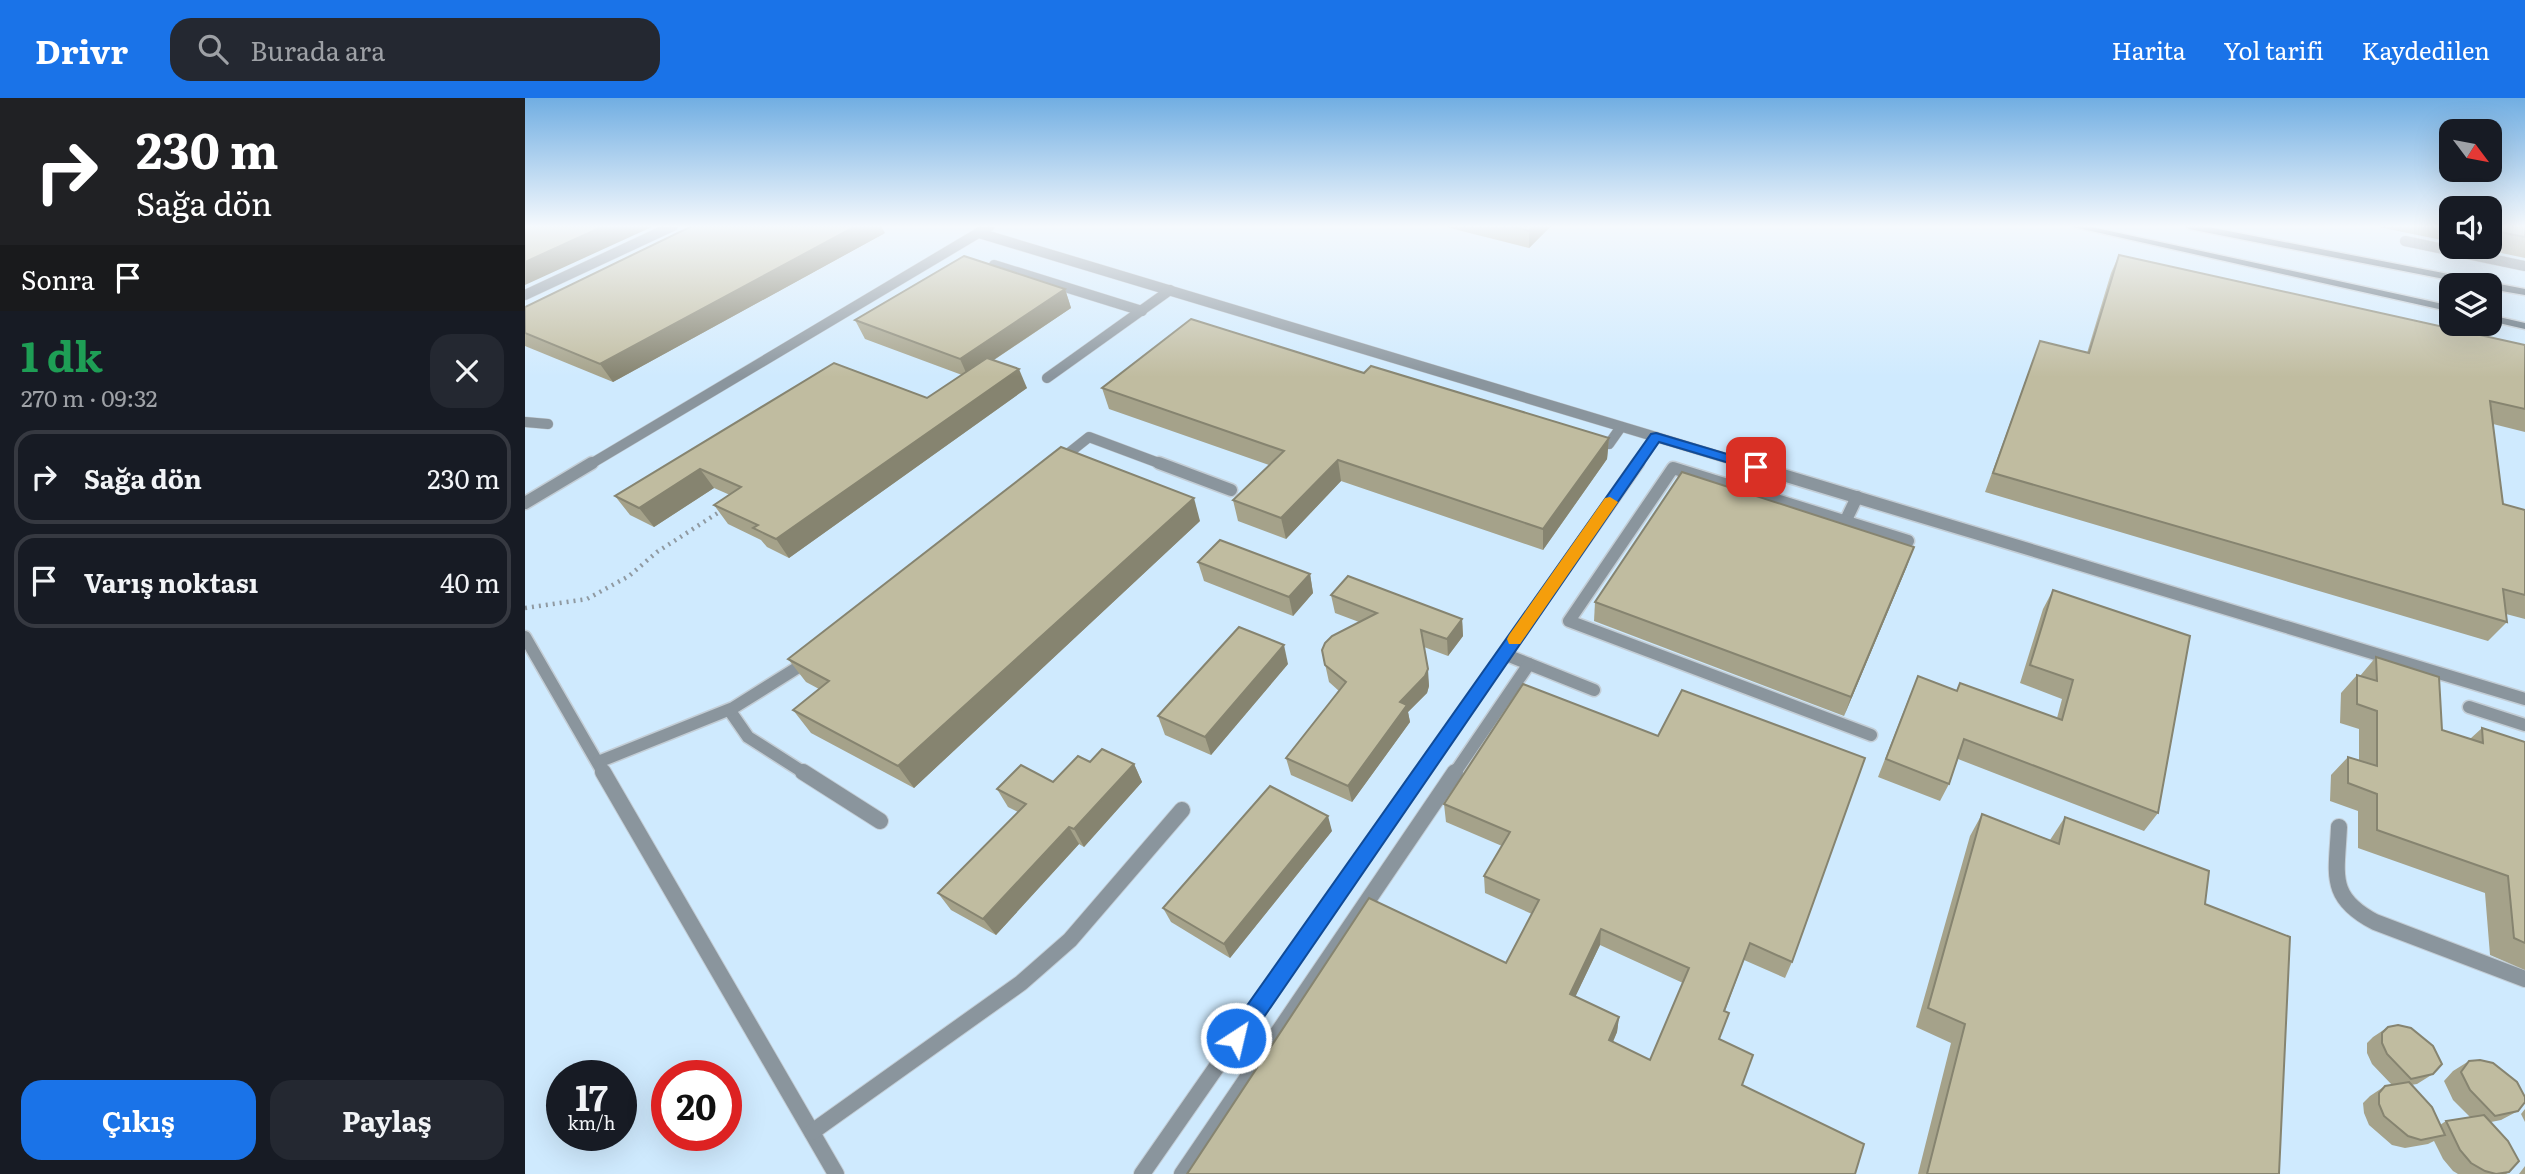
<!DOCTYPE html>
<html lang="tr">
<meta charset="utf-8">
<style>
:root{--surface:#171b24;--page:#242831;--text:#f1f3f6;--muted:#9ea1a6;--line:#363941;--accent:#1a73e8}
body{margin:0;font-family:Literata,serif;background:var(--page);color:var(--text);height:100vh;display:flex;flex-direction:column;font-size:26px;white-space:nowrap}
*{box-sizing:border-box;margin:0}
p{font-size:23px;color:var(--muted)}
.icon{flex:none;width:38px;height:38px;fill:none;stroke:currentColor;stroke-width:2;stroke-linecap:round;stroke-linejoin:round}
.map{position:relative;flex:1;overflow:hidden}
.panel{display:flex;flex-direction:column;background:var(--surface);width:525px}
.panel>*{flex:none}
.banner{background:#202124;color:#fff;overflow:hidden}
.needle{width:46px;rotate:122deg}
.fabs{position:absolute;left:1914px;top:21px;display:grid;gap:14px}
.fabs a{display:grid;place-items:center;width:63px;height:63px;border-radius:14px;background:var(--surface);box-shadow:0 7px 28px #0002;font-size:35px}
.speed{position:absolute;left:21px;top:962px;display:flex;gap:14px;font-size:35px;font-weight:700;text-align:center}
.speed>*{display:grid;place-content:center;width:91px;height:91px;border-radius:50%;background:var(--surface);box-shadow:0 7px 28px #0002;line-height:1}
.speed small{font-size:18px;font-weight:400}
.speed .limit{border:10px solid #d22;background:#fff;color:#111}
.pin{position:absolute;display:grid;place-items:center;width:60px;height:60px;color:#fff;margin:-30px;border-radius:14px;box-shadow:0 4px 10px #0006}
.me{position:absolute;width:77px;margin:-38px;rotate:35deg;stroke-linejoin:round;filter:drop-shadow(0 0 5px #0008)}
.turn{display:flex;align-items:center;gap:24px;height:147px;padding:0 21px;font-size:32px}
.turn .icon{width:91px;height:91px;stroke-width:2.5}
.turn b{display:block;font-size:49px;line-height:60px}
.then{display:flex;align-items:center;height:66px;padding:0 21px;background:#0003;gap:14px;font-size:26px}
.round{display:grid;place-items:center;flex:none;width:74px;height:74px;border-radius:21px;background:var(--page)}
.summary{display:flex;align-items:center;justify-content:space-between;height:119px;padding:0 21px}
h1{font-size:42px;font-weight:700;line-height:52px;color:#1e9e55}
.cta{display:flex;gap:14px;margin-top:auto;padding:14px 21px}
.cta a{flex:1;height:80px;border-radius:21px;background:var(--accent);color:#fff;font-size:28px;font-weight:700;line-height:80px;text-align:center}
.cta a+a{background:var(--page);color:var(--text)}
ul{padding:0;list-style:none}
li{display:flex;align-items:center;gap:21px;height:94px;margin:0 14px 10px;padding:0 7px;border:4px solid var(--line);border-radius:21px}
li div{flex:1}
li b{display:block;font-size:26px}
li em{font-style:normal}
header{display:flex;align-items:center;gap:42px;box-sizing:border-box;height:98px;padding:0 35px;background:var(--accent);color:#fff}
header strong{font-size:33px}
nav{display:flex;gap:38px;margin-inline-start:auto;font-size:24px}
.search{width:490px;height:63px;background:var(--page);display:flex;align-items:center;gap:18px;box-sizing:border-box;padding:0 24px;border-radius:21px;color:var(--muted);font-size:26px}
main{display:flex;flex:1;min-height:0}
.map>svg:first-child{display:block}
</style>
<header>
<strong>Drivr</strong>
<div class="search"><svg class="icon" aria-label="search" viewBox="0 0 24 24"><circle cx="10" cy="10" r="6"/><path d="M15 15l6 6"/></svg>Burada ara</div>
<nav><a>Harita</a><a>Yol tarifi</a><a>Kaydedilen</a></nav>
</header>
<main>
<section class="panel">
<div class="banner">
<div class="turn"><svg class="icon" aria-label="right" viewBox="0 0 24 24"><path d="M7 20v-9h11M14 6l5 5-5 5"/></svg><div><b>230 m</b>Sağa dön</div></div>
<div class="then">Sonra<svg class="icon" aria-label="arrive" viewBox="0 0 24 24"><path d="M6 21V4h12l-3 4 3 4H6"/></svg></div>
</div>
<div class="summary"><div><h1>1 dk</h1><p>270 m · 09:32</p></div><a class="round"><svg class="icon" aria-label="close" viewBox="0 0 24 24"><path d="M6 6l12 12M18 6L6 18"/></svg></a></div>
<ul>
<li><svg class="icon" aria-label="right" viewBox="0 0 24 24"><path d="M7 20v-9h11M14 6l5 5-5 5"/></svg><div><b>Sağa dön</b></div><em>230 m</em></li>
<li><svg class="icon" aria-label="arrive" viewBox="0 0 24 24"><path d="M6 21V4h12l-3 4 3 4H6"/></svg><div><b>Varış noktası</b></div><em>40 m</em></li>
</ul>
<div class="cta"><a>Çıkış</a><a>Paylaş</a></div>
</section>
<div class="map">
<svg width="2000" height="1076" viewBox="0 0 2000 1076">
<rect width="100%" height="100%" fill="#e8f2fa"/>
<!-- built -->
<path fill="#cfeafe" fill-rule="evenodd" d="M 0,128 L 1927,128 L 1927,149 L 1965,149 L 2000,128 L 2000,1076 L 0,1076 ZM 1927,187 L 1965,187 L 1965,226 L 1927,226 ZM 37,978 L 96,978 L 96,1038 L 37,1038 ZM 142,978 L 201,978 L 201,1038 L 142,1038 Z"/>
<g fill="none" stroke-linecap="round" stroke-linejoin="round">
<!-- lane-far2 casing -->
<g stroke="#c3cdd5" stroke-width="11">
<g id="lane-far2">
<polyline points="454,135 1224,367"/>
<polyline points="1880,143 2000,168"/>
<polyline points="469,167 617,213"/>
<polyline points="0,197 148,128"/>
<polyline points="522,280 645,192"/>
<polyline points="0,324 23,326"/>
<polyline points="1068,341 1084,346 1096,329"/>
<polyline points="535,362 564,339 639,367"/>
<polyline points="64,367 465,128"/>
<polyline points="1111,367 1131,339"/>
</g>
</g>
<!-- lane-far1 casing -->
<g stroke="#c3cdd5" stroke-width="15">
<g id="lane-far1">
<polyline points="634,365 706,392"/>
<polyline points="1218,365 2000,601"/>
<polyline points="0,405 67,365"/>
<polyline points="1320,424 1332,399"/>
<polyline points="0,539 79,676"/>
<polyline points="979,556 1069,592"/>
<polyline points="1944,609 2000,627"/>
<polyline points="205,613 223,639 281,676"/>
<polyline points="1346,637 1044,523 1148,370 1383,443"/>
<polyline points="73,664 208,610 283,563"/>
<polyline points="896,676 1113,365"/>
<polyline points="929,676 1004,566"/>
</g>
</g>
<!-- lane casing -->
<g stroke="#c3cdd5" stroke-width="18">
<g id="lane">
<polyline points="78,674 311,1076"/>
<polyline points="278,674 355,723"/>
<path d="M 1814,729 C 1812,776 1802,799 1850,824 L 2000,881"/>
<polyline points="287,1034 496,885 545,842 657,712"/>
<polyline points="617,1076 897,674"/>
<polyline points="657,1076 930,674"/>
</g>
</g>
<!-- secondary casing -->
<g stroke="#c3cdd5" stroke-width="3">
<g id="secondary">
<polygon points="1544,128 1562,128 1927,208 1927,214"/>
<polygon points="1659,128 1678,128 2000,191 2000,197 1965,191 1965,187 1950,187 1664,131"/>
<polygon points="1965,217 2000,225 2000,231 1965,223"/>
</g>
</g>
<!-- path -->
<polyline stroke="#909aa2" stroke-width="4.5" stroke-dasharray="2 5" stroke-linecap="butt" points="0,510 62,501 104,478 132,454 199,411"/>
<!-- lane-far2 -->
<use href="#lane-far2" stroke="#8a959d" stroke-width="10"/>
<!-- lane-far1 -->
<use href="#lane-far1" stroke="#8a959d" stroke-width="12"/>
<!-- lane -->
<use href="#lane" stroke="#8a959d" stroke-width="16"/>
<!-- secondary -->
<use href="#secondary" fill="#5a6a76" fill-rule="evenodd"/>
</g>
<!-- wall -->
<g fill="#a5a28a" fill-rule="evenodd">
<polygon points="917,128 1026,128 1004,150"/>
<polygon points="1853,128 1927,128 1927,144 1853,129"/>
<polygon points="1965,128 2000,128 2000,160 1948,149 1965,149"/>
<polygon points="360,135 88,284 0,248 0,209"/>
<polygon points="1594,157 2000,247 2000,334 1968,326 1978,406 2000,412 2000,521 1981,516 1982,524 1963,543 1460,394 1515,243 1562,255 1586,175"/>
<polygon points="540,191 546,210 469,262 502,290 264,460 242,449 236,442 203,426 189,407 205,397 189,390 129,429 105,417 90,398 402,300 437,277 340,241 330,222"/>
<polygon points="839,275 1084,340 1082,361 1018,452 816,383 761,441 713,423 708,402 744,367 584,311 577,290"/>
<polygon points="675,423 389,690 286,635 268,612 294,591 281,584 263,561"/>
<polygon points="673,464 785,476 788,495 768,518 679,483"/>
<polygon points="1382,468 1319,618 1069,523 1070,504"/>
<polygon points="1528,492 1633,715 1619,733 1433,661 1424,686 1415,703 1353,679 1385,597 1431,593 1435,585 1532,620 1537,601 1495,585 1518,511"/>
<polygon points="806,497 937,521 938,538 923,558 899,549 904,588 902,595 883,614 885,624 827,704 766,677 761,660 814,593 804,584 797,552 834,524 810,515"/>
<polygon points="1851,559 1917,632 1945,641 1957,630 2000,644 2000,872 1965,857 1960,795 1833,750 1833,713 1805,703 1806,677 1823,659 1834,662 1834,631 1815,625 1816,595 1832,577 1835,578"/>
<polygon points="763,566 686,657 640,637 633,618"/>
<path d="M 998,586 L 1267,864 L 1260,880 L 1219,862 L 1200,913 L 1194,941 L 1217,987 L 662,1076 L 981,865 L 1007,816 L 960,795 L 959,778 L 977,748 L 921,724 L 919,706 ZM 1075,847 L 1158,885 L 1125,962 L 1088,944 L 1092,934 L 1094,919 L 1050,899 Z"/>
<polygon points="565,664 609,666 617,684 559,749 554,746 471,837 426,812 413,795 493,714 483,709 472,691 528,684"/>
<polygon points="1457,716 1525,742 1540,719 1680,806 1754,1076 1393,1076 1426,945 1391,929 1445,738"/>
<polygon points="807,733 705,860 646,824 638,810"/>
<polygon points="1863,929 1908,976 1892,986 1886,987 1915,1027 1921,1023 1945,1019 1928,1002 1919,983 1928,973 1944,963 1993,1013 1976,1022 1966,1024 1984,1074 1981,1076 1933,1076 1928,1073 1918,1061 1909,1043 1903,1046 1880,1050 1867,1047 1844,1027 1839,1015 1838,1005 1845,998 1860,988 1867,987 1847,966 1842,955 1842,945 1848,939"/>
<polygon points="2000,1011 2000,1024 1996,1016"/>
<polygon points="2000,1068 2000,1076 1994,1076"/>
</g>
<!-- shaded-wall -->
<g fill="#868470">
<polygon points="79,128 129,128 0,187 0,164"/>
<polygon points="331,128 356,128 360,135 88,284 75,266"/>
<polygon points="1009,128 1026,128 1004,150 1004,133"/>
<polygon points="540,191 546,210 443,279 435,261"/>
<polygon points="494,271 502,290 264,460 251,441"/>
<polygon points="1084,340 1082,361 1018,452 1018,431"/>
<polygon points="813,362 816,383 761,441 756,420"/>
<polygon points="175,371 189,390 129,429 114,410"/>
<polygon points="669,400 675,423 389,690 373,668"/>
<polygon points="1389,449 1382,468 1319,618 1326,599"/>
<polygon points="785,476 788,495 768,518 764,499"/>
<polygon points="937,521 938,538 923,558 922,541"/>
<polygon points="759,547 763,566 686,657 680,639"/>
<polygon points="903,571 904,588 902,595 883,614 885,624 827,704 823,688 875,604"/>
<polygon points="609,666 617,684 559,749 549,731"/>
<polygon points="803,718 807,733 705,860 699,846"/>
<polygon points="544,729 554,746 471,837 458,821"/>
<polygon points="1076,831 1075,847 1044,912 1045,896"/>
<polygon points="1094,919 1092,934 1082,957 1084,942"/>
</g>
<!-- building -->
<g fill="#c0bca0" stroke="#868470" stroke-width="2" fill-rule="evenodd">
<polygon points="0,128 79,128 0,164"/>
<polygon points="167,128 331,128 75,266 0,235 0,209"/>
<polygon points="986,128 1009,128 1004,133"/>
<polygon points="1965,128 2000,128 2000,139 1965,132"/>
<polygon points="1594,157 2000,247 2000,311 1965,303 1978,406 2000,412 2000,497 1978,491 1982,524 1468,375 1515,243 1564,255"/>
<polygon points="439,158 540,191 435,261 330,222"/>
<polygon points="666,221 839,275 846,268 1084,340 1018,431 813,362 756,420 708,402 759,353 577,290"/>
<polygon points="462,260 494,271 251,441 228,430 233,427 189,407 216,389 175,371 114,410 90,398 309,265 402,300"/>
<polygon points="536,349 669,400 373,668 268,612 304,583 263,561"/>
<polygon points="1157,374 1389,449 1326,599 1070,504"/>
<polygon points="695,442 785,476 764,499 673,464"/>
<polygon points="823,478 937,521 922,541 896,532 903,571 900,578 875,604 882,607 823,688 761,660 821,584 800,567 797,552 800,545 807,538 852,515 806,497"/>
<polygon points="1528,492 1665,538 1633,715 1439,641 1424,686 1361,661 1393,578 1432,593 1435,585 1537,622 1548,582 1505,567"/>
<polygon points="714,529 759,547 680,639 633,618"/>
<polygon points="1851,559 1914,579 1917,632 1958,645 1957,630 2000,644 2000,845 1989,840 1983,778 1852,732 1852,696 1823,685 1823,659 1852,668 1852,613 1832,606 1832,577 1852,583"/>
<path d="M 998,586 L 1133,638 L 1157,592 L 1340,660 L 1267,864 L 1225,845 L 1199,913 L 1204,915 L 1194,941 L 1228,957 L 1217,987 L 1339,1046 L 1330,1076 L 662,1076 L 844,800 L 981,865 L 1014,802 L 959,778 L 985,734 L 919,706 ZM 1076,831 L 1164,870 L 1125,962 L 1084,942 L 1094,919 L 1045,896 Z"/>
<polygon points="577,651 609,666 549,731 544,729 458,821 413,795 501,706 472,691 496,667 528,684 553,658 565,664"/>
<polygon points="745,688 803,718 699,846 638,810"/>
<polygon points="1457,716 1534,746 1540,719 1684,773 1680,806 1765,839 1754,1076 1402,1076 1440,926 1403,910"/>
<polygon points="1873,927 1886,930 1908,948 1917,966 1908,976 1886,981 1862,956 1857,945 1857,935 1863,929"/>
<polygon points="1955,962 1968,965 1992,984 2000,999 2000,1004 1993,1013 1970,1018 1945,992 1936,974 1944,963"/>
<polygon points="1884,984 1907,1009 1920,1037 1896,1042 1883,1038 1859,1018 1854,1006 1854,995 1860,988"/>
<polygon points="1959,1017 1983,1043 1994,1063 1984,1074 1971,1076 1960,1073 1946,1065 1935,1052 1921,1023"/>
</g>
<!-- sky -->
<linearGradient id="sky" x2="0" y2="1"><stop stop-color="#71aee2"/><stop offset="0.46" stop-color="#f5f9fd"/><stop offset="1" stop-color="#f5f9fd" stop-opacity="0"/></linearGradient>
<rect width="2000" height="279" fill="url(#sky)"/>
<!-- route -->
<polygon fill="#1a73e8" stroke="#114b97" stroke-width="2" points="1131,335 1236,366 1238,369 1231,373 1134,344 719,948 711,951 704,948 701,940 704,933 1126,336"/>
<!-- slow -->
<polygon fill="#f59e0b" points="1085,399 1093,404 995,546 984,546 982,541 984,537 1080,400"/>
</svg>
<div class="fabs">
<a><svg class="needle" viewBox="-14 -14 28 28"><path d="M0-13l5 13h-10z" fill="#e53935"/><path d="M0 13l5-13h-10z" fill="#9ea1a6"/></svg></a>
<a><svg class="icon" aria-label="sound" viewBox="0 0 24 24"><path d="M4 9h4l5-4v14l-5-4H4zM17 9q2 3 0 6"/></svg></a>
<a><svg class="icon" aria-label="layers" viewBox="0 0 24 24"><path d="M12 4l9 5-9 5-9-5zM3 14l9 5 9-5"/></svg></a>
</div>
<div class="speed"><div>17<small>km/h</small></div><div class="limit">20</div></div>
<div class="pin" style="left:1231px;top:369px;background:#d93025"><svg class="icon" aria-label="arrive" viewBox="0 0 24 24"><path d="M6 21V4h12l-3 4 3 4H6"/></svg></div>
<svg class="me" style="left:711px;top:940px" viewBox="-20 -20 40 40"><circle r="17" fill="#1a73e8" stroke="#fff" stroke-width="3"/><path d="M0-11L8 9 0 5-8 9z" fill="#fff"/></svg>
</div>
</main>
